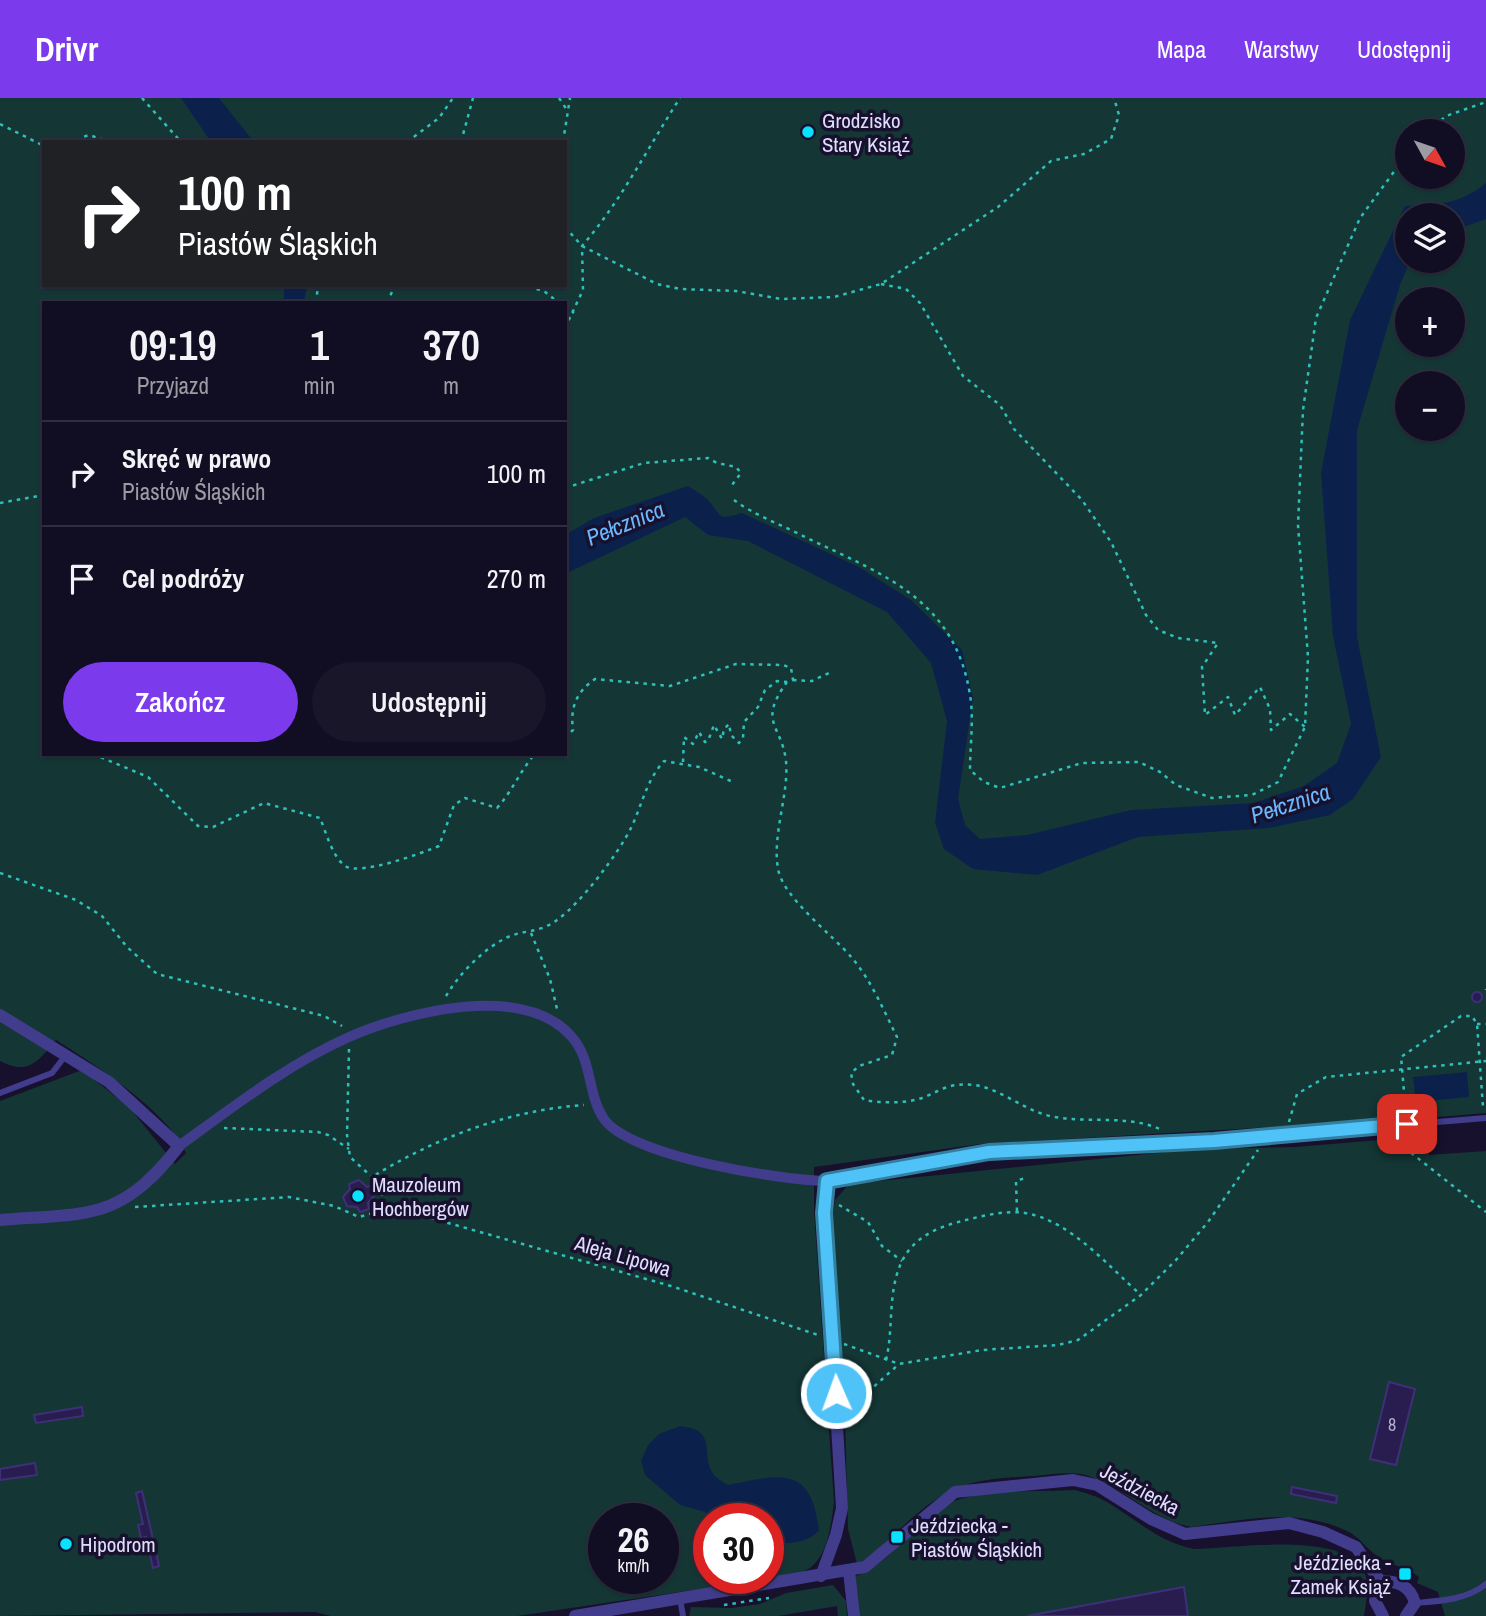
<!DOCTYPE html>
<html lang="pl">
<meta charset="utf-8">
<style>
:root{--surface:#110d22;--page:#1a162a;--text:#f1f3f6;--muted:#9c9ca5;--line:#302d40;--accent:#7c3aed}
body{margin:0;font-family:"Archivo Narrow",sans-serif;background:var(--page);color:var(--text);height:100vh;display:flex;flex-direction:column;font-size:26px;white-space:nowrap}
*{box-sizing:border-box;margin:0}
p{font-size:23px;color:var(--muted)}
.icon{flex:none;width:38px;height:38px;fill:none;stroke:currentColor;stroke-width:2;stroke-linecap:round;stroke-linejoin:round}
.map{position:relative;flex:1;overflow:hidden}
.sheet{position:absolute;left:42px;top:203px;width:525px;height:455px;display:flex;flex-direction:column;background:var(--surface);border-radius:0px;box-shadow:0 2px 5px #0004,0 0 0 2px var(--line)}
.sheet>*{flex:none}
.hud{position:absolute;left:42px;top:42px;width:525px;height:147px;border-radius:0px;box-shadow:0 2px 5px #0004,0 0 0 2px var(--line);background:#202124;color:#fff;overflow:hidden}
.needle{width:46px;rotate:130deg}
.tools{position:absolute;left:1395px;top:21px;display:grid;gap:14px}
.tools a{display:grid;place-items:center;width:70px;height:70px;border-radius:50%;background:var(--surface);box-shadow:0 2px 5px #0004,0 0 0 2px var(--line);font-size:35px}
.speed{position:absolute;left:588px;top:1405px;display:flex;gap:14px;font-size:35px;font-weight:700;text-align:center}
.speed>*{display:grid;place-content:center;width:91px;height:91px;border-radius:50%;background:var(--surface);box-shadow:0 2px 5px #0004,0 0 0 2px var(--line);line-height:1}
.speed small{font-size:18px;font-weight:400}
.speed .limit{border:10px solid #d22;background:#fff;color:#111}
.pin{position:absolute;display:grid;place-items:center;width:60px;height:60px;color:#fff;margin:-30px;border-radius:14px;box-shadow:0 4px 10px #0006}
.me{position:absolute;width:77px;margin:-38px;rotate:358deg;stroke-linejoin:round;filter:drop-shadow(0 0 5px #0008)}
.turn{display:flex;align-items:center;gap:24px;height:147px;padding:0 21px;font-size:32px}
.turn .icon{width:91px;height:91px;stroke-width:2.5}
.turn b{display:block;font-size:49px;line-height:60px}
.eta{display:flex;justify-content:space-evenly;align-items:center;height:119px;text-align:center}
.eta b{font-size:42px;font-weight:600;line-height:49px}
.button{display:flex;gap:14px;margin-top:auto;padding:14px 21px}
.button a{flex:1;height:80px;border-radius:42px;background:var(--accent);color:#fff;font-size:28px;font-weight:600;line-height:80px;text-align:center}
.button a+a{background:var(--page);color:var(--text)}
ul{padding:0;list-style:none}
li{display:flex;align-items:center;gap:21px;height:105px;padding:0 21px;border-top:2px solid var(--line)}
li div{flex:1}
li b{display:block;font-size:26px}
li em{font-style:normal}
header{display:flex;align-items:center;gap:42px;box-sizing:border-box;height:98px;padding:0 35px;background:var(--accent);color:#fff}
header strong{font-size:33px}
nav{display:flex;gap:38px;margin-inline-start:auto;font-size:24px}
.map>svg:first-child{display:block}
</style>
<header>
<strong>Drivr</strong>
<nav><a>Mapa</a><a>Warstwy</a><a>Udostępnij</a></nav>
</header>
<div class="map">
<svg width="1486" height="1518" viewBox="0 0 1486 1518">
<rect width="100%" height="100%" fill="#17112d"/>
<!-- green -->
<g fill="#143736" fill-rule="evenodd">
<path d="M 0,0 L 1486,0 L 1486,1015 L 1277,1032 L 1272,1029 L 980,1046 L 814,1069 L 814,1113 L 834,1404 C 831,1426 828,1465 802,1474 C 792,1477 779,1478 768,1480 L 768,1421 L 709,1421 L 709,1480 L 767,1481 L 517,1518 L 331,1518 L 315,1514 L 0,1518 L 0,1003 L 82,972 L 129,1009 L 175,1066 L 186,1055 C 169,1014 94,966 56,942 C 38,963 29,978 0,963 ZM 1407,33 L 1452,33 L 1452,79 L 1407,79 ZM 44,44 L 565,44 L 565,187 L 44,187 ZM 1407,117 L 1452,117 L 1452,163 L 1407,163 ZM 1407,201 L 1452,201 L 1452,247 L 1407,247 ZM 44,205 L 565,205 L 565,656 L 44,656 ZM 1407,285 L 1452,285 L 1452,331 L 1407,331 ZM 604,1421 L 663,1421 L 663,1480 L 604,1480 Z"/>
<path d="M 1428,1038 L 1429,1057 L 1486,1053 L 1486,1518 L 1445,1518 L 1438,1494 L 1417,1485 L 1419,1479 C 1407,1469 1393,1468 1380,1460 C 1368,1453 1360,1439 1347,1433 C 1298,1409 1243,1422 1192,1429 C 1155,1423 1127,1392 1092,1379 C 1073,1372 1052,1377 1033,1378 C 970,1381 949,1386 902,1429 C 888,1442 874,1458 857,1466 L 848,1431 L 845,1321 L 831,1132 L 835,1102 L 849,1086 L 1196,1051 L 1296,1049 Z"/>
<path d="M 1075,1392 C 1085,1395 1097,1398 1107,1404 C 1137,1422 1159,1444 1194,1451 C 1233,1450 1338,1434 1362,1470 C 1371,1484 1366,1503 1364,1518 L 857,1518 L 854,1479 C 890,1466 911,1430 942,1409 C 971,1390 1040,1394 1075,1392 Z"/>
<polygon points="833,1487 846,1503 847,1518 838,1518 837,1508 778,1518 689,1518 691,1509 731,1510 760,1506 786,1495"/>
</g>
<!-- water -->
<g fill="#0b214c">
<polygon points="181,0 219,0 254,44 211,44"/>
<path d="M 1486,85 L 1486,121 L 1453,133 L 1452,117 L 1407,117 L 1407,163 L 1410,163 L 1400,187 L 1357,332 L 1357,539 L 1381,659 L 1353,701 L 1330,717 L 1269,730 L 1138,739 L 1037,777 L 973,771 L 944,751 L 935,725 L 947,623 L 931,565 L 887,514 L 748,443 L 708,437 L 685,419 L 565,476 L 565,437 L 594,420 L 688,388 C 694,392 702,396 707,401 C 723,418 715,423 742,415 L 859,469 L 911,502 L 962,552 L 973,600 L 958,701 L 965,727 L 980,741 L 1027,737 L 1131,712 L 1253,705 L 1304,688 L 1337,665 L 1351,626 L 1333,538 L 1321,375 L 1350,222 L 1405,108 C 1437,107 1461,106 1486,85 Z"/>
<polygon points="285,187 307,187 304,205 283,205"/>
<polygon points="1467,974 1469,999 1416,1004 1413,979"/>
<path d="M 680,1328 C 716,1332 702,1350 711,1372 C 714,1380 722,1383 728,1387 C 779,1377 811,1365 819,1432 C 807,1447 786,1445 768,1445 L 768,1421 L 716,1421 L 705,1414 L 680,1407 L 645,1377 L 641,1363 L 648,1347 L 659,1336 Z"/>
</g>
<!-- building -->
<g fill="#281d4e" stroke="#3f2f7a" stroke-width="2">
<circle cx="1477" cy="899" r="5"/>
<polygon points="359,1082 367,1089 371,1088 375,1097 368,1105 369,1111 360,1114 357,1109 347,1108 343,1099 350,1091 349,1086"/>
<polygon points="1389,1284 1415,1291 1396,1367 1370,1361"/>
<polygon points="82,1309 83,1318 36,1325 34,1317"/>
<polygon points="35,1365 37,1377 0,1382 0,1371"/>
<polygon points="1292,1389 1337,1398 1336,1405 1291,1396"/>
<polygon points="142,1393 159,1468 153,1470 146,1439 141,1440 138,1427 143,1426 136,1395"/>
<polygon points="1184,1489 1188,1518 1027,1518"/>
</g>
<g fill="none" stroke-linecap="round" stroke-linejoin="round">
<!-- path -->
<g stroke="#30c0ba" stroke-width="2.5" stroke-dasharray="3.5 5" stroke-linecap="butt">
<polyline points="142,0 181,44"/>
<polyline points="559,0 567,12"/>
<polyline points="0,26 44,48"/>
<polyline points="1428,33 1446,18 1486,4"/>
<polyline points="79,44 80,40 89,37 111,44"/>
<polyline points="407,44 439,20 453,0"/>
<polyline points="461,44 473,0"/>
<polyline points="563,44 570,0"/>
<polyline points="565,129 582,148 657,186 680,191 736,193 781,201 834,199 881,186 998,109 1051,63 1084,56 1111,41 1119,17 1114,0"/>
<polyline points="881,186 906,191 920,205 963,278 1000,307 1014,331 1082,402 1111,444 1146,517 1158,532 1178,540 1218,545 1202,569 1205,617 1228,599 1235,617 1260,589 1270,611 1271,632 1290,616 1305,629"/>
<polyline points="520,187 544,193 559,205"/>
<polyline points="316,205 318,187"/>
<polyline points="387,205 395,187"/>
<polyline points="565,209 574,215"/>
<path d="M 565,230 L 583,192 L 582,148 C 621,103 647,51 680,0"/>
<polyline points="565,390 644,365 708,360 717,365 736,369 741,375 732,387"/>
<path d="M 734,402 C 754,417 782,427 805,439 C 882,476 955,501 970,597 C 974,621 970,648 970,672 L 984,684 L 1000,690 L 1082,665 L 1139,664 L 1160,674 L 1176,687 L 1212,700 L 1252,697 L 1278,684 L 1305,629 L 1308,559 L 1298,427 L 1303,312 L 1316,220 L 1360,120 L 1407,56"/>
<polyline points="0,405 44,397"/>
<polyline points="793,582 812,583 831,574"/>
<path d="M 565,640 L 573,632 C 570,610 576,594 595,581 L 670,588 L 736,566 L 783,567 L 791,570 L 793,582 L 787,584 C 757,625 782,627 786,663 C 789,697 772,736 778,771 C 783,800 833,837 852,860 C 871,882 884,913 897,939 L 892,957 L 859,968 L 851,975 L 853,986 L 864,1002 C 883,1005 903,1006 922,1000 C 933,996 945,988 957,987 C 991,982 1015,1008 1046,1017 C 1085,1027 1125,1015 1162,1032"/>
<path d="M 93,656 L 148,679 L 198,728 L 213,729 L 264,705 L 320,720 C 326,734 332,758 345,768 C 360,778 422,755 439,748 L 454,707 L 465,700 L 497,710 C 513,692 520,673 535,656"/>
<polyline points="683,664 684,639 693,646 699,634 705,644 708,643 714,627 722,641 724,631 729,626 731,637 739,645 743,640 744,624 758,609 765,592 777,583 787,584"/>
<polyline points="0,775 76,802 102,818 127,849 157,876 324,918 342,928"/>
<polyline points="531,835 550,881 557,911"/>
<polyline points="1486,891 1486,892"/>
<path d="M 446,898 C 459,876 484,850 508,839 C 523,832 540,835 557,822 C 581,805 618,756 631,730 C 642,707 646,683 664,663 L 699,669 L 733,684"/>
<polyline points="1477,926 1486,926"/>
<polyline points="349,951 347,1037 350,1059 372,1079"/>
<polyline points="1406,1017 1401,959 1461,918 1472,918 1477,926 1483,1009"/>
<polyline points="1289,1024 1297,996 1326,979 1486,963"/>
<polyline points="224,1030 318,1034 328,1037 349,1051"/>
<polyline points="1391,1039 1486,1114"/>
<path d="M 381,1106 L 382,1097 L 372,1079 C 435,1040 509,1012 584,1007"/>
<polyline points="839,1107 868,1124 882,1148 902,1163"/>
<polyline points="135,1109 289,1099 334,1108 359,1119 373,1115 381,1106 671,1188 818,1237"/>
<polyline points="1017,1113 1016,1083 1025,1080"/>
<polyline points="844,1246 899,1266 982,1252 1058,1247 1078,1242 1141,1197 1176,1162 1208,1124 1258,1052"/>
<path d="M 886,1262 C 894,1230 887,1194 902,1163 C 914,1139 938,1129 962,1123 C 982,1118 1005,1112 1025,1115 C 1070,1122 1109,1169 1141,1197"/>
<polyline points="849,1311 899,1266"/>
<polyline points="724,1507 769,1500"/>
</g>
<!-- service -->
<g stroke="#413c8c" stroke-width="6">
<polyline points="0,995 52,975 66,957"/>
<polyline points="1376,1029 1486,1020"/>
<polyline points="680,1501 683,1518"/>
<path d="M 1415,1505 C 1440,1503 1466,1502 1486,1486"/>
</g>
<!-- pedestrian -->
<path stroke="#413c8c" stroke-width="10" d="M 179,1048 C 233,1009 288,966 349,939 C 406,914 523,884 571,938 C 593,962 587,996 604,1021 C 631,1059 781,1082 826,1083"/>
<!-- minor -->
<g stroke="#413c8c" stroke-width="12">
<path d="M 0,917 L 109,984 L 179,1048 C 120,1124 88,1115 0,1122"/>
<polyline points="849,1473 854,1518"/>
<polyline points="821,1478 836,1437 842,1410 824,1115 826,1083 989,1054 1191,1044 1376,1029"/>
<path d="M 1380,1483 C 1397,1483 1410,1487 1415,1505 L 1406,1518"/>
<polyline points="575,1518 865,1469 955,1394 1073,1382 1097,1387 1151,1421 1185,1436 1289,1425 1323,1434 1356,1449 1380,1483 1375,1503 1383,1518"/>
</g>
</g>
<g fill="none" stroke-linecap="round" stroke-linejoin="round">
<!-- route casing -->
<g stroke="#337fa1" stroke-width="18">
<polyline id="route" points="836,1295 824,1115 827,1083 989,1054 1214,1043 1407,1026"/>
</g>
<!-- route -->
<use href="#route" stroke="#4fc3f7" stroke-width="12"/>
</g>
<!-- markers -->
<g fill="#09e2ff" stroke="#17112d" stroke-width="2.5">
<circle cx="808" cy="34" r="7"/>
<circle cx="358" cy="1098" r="7"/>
<rect x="890" y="1432" width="14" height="14" rx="3.5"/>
<circle cx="66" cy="1446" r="7"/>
<rect x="1398" y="1469" width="14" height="14" rx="3.5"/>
</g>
<g text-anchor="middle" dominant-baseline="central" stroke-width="7" stroke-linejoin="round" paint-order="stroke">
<!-- number labels -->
<g font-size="18" fill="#b3add3">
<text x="1392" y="1326">8</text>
</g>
<!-- poi labels -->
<g font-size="21" fill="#e1ddff" stroke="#17112d" text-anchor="start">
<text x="822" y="22">Grodzisko<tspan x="822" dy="24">Stary Książ</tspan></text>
<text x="372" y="1086">Mauzoleum<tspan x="372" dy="24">Hochbergów</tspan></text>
<text x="911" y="1427">Jeździecka -<tspan x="911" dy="24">Piastów Śląskich</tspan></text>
<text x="80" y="1446">Hipodrom</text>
<text x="1391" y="1464" text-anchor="end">Jeździecka -<tspan x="1391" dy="24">Zamek Książ</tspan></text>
</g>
<!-- street labels -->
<g font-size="21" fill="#e1ddff" stroke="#17112d">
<text transform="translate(623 1158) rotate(16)">Aleja Lipowa</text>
<text transform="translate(1140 1391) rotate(28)">Jeździecka</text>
</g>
<!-- water labels -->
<g font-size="23" font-style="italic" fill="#6bb8ff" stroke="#17112d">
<text transform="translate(625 425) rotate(-22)">Pełcznica</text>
<text transform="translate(1290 705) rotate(-18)">Pełcznica</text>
</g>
</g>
</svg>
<div class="tools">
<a><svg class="needle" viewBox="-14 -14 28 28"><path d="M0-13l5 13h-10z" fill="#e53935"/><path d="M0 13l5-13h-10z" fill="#9c9ca5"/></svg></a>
<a><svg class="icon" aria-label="layers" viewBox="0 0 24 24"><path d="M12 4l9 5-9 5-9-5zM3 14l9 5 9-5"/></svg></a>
<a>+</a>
<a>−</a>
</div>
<div class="speed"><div>26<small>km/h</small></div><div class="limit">30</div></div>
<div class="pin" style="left:1407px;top:1026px;background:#d93025"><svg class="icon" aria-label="arrive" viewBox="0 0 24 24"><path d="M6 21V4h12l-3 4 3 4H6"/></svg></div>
<svg class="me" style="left:836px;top:1295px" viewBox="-20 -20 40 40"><circle r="17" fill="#4fc3f7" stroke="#fff" stroke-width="3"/><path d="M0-11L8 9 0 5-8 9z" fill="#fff"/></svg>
<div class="hud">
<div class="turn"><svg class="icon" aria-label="right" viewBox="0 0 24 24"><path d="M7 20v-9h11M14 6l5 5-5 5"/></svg><div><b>100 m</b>Piastów Śląskich</div></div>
</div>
<section class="sheet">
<div class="eta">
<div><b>09:19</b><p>Przyjazd</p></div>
<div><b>1</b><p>min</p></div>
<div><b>370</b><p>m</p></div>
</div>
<ul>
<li><svg class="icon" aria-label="right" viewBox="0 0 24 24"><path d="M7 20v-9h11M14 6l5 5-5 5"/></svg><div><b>Skręć w prawo</b><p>Piastów Śląskich</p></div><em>100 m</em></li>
<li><svg class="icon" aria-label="arrive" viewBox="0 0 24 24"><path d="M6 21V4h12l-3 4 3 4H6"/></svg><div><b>Cel podróży</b></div><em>270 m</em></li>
</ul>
<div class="button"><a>Zakończ</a><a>Udostępnij</a></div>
</section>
</div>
